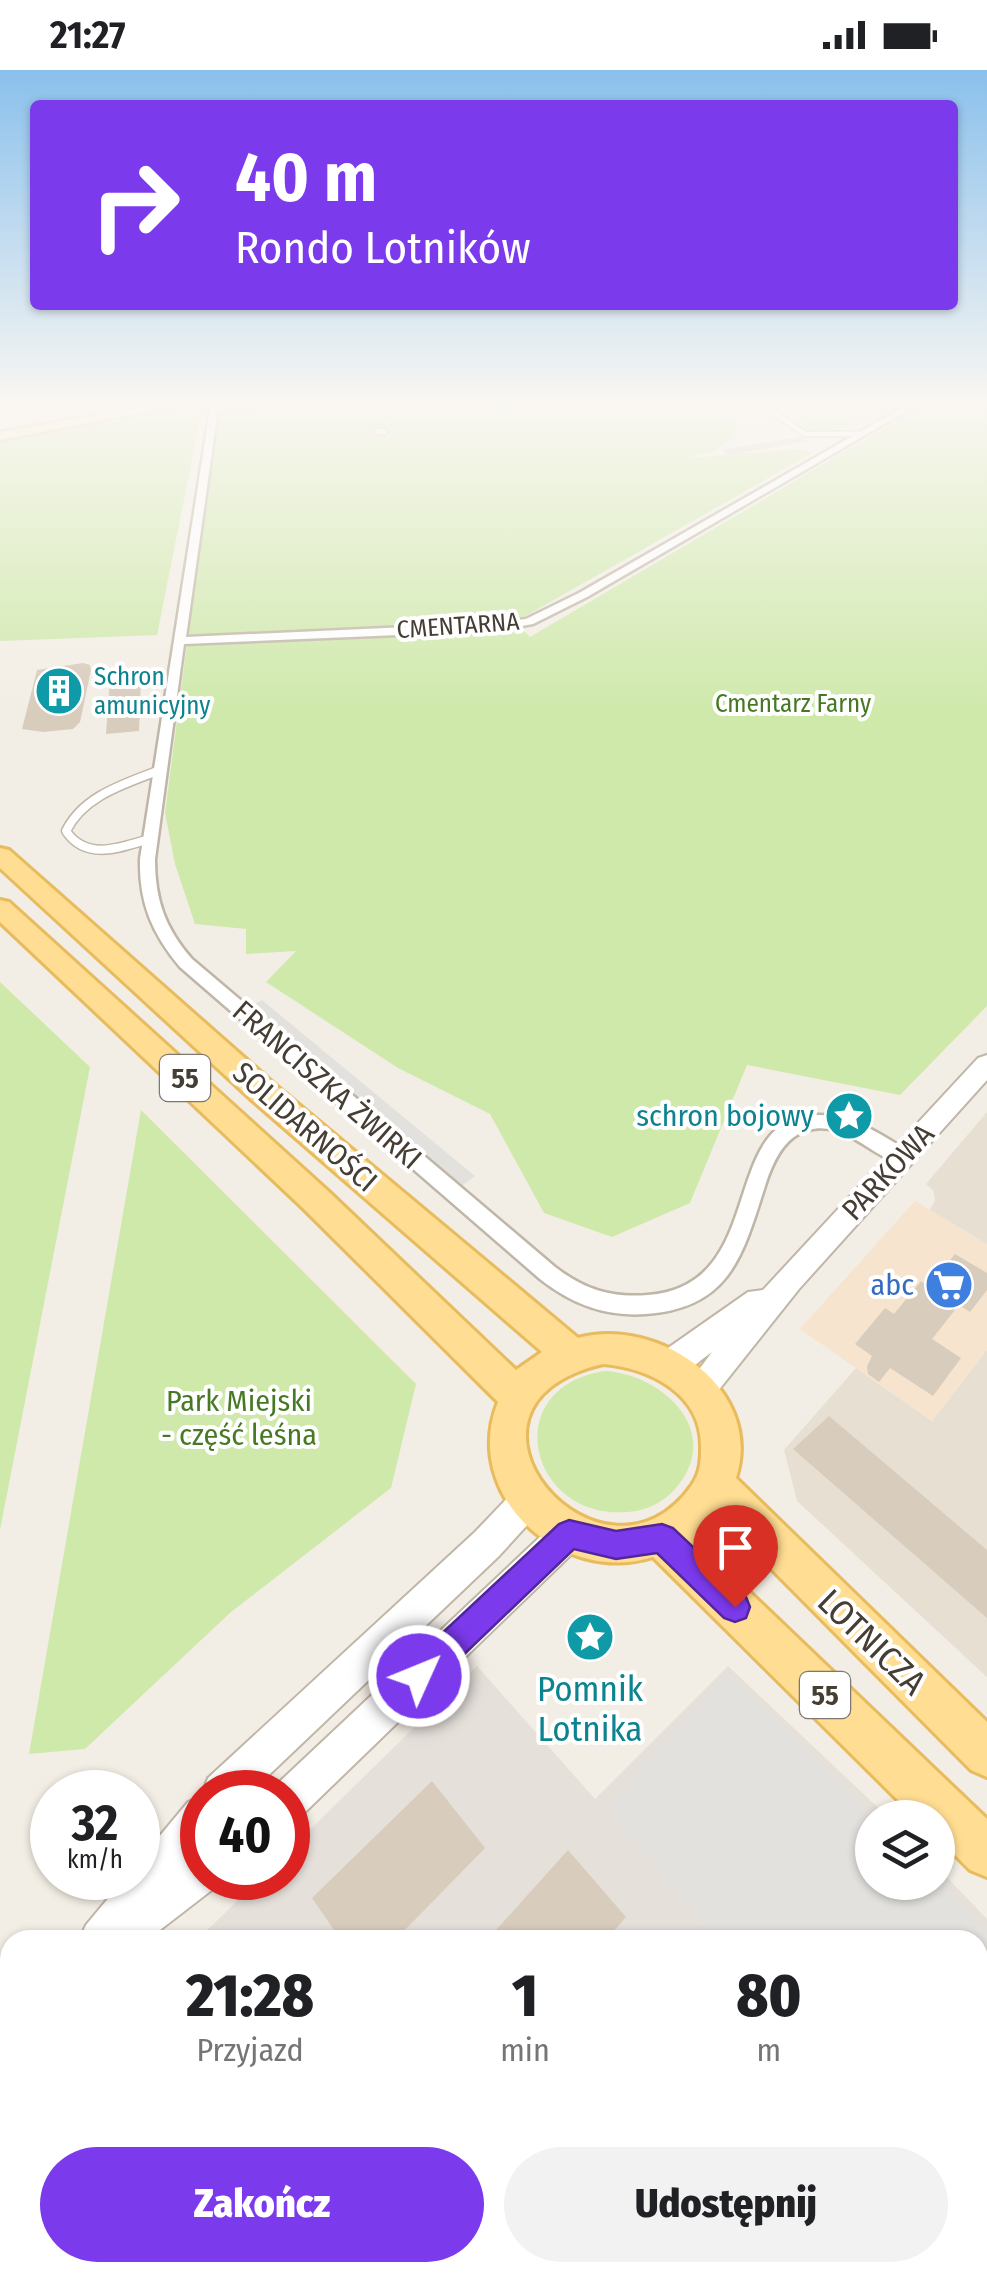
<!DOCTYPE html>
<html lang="pl">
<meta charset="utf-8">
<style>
:root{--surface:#fff;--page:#f2f2f2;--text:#202124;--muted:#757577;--accent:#7c3aed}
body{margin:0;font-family:"Fira Sans Condensed",sans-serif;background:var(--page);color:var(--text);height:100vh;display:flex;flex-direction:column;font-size:38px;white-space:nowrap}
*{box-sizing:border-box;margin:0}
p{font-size:32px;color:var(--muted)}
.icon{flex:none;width:55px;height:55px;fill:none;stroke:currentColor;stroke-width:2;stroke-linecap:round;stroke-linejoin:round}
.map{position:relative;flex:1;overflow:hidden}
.side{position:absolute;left:0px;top:1860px;width:988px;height:352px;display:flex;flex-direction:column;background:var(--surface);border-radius:30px 30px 0 0;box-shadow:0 2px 8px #0004}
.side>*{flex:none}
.banner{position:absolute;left:30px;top:30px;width:928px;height:210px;border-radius:10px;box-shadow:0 2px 8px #0004;background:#7c3aed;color:#fff;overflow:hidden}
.buttons{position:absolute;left:855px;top:1730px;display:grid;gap:20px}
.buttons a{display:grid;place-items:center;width:100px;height:100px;border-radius:50%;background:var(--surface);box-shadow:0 2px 8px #0004;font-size:50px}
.speed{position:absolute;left:30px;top:1700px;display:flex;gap:20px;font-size:50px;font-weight:700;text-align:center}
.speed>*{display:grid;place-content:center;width:130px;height:130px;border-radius:50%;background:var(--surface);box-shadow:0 2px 8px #0004;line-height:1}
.speed small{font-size:25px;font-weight:400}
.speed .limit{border:15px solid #d22;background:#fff;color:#111}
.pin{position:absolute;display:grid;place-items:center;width:85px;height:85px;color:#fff;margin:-102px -42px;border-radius:50% 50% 50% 0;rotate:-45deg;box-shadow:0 0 10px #0007}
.pin .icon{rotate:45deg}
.me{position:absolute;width:110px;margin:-55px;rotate:46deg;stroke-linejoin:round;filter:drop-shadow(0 0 8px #0008)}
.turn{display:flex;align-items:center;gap:35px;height:210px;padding:0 40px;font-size:45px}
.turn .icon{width:130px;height:130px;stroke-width:2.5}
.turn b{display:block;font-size:70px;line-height:85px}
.eta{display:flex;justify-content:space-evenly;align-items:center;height:170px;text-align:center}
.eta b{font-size:60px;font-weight:800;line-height:70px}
.cta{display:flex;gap:20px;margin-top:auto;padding:20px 40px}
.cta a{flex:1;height:115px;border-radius:60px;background:var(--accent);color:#fff;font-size:40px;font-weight:800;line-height:115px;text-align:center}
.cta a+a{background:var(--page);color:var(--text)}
.status{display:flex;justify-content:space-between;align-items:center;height:70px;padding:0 50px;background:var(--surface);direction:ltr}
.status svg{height:28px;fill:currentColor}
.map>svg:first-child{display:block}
</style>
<div class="status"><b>21:27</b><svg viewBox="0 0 49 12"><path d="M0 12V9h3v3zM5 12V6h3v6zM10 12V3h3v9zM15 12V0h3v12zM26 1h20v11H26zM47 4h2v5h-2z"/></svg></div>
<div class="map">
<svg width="987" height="2211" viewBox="0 0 987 2211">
<rect width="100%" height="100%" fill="#f3eee5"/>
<!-- residential -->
<g fill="#e7e0d2">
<polygon points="987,1042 987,1174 930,1140 935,1130 933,1120 926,1114"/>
<polygon points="987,1280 987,1607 797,1431 784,1380 856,1298 932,1351"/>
</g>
<!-- commercial -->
<polygon fill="#f6e4ce" points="915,1131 987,1174 987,1280 932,1351 800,1259"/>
<!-- industrial -->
<polygon fill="#e5e0da" points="477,1596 595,1729 728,1596 888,1747 872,1748 872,1812 938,1812 938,1798 987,1849 987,2211 0,2211 0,2063 10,2053 10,2202 978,2202 978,1870 197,1870 261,1808 288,1808 288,1781"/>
<!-- green -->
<g fill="#cfe9ab">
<path d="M 224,332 L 373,332 L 390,345 L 391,354 C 432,323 568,332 629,332 C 647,332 673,327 691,332 C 701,334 720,350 736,351 L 738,364 L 715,381 L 687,388 L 799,379 L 814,382 L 515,552 L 530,567 L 929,332 L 987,332 L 987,936 L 900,1025 L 747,995 L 690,1133 L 612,1167 L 544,1143 L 490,1044 L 398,998 L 266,912 L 296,881 L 246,884 L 246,859 L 195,854 L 175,794 L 165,743 L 218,336 Z"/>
<polygon points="776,332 902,332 845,358 812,360"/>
<polygon points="197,336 202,339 157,565 0,571 0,371"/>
<polygon points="0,912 90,997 0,1460"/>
<polygon points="141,1040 416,1314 391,1418 231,1542 85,1679 29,1684"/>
<path d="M 605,1301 C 660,1304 722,1358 679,1414 C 667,1431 647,1441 627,1442 C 529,1450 497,1317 605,1301 Z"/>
</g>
<!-- parking -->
<g fill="#e3e1dd">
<polygon points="262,930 475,1106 459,1118 246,939"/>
<polygon points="727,1604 872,1750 872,1812 935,1813 987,1864 987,2181 978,2170 978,1870 717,1870 606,1738"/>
<polygon points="525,2202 870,2202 870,2203 864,2211 518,2211"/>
<polygon points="463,2203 468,2211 91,2211 87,2203"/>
</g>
<!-- building -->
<g fill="#d8ccbd">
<polygon points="799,367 808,371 729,385 722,380"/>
<polygon points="83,593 90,595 91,600 80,652 73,659 43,662 22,659 37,600"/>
<polygon points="141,607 139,661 106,664 110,609"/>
<polygon points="955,1184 987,1203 987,1220 970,1242 959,1235 932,1269 961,1288 933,1326 890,1298 879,1312 868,1304 867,1296 872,1286 855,1274 885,1238 894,1244 921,1211 929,1217"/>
<polygon points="829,1346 987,1480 987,1548 793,1379"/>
<polygon points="432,1711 485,1778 395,1870 341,1870 312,1828"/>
<polygon points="568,1780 626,1847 606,1870 487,1870"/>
<polygon points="10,2090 10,2202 23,2202 13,2211 0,2211 0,2098"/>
</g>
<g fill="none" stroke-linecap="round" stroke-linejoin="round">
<!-- service-far1 casing -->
<g stroke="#bfb6a7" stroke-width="8">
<g id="service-far1">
<polyline points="759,332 805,364 861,364"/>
<polyline points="214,339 278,332"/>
<polyline points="377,361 384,362"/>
</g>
</g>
<!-- service casing -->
<g stroke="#bfb6a7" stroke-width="11">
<path id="service" d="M 149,769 C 120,778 86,791 66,761 C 84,725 125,714 160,700"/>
</g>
<!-- minor casing -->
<g stroke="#bfb6a7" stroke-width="5">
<path id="minor" d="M 208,332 L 216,332 L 218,339 L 186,567 L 495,553 L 526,549 L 579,523 L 912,332 L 922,332 L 587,527 L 533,554 L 495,561 L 184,574 L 155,789 C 155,830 165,858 192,889 L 555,1197 C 584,1219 610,1228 648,1225 C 777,1215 710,1029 833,1046 C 861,1050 886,1068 910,1082 L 913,1087 L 910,1092 C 879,1101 843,1038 797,1065 C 780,1075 771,1097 765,1116 C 743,1184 731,1238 646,1244 C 605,1247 572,1234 540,1209 L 180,897 C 152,863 139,833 140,789 L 210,339 Z"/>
</g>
<!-- tertiary casing -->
<g stroke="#bfb6a7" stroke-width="4">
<g id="tertiary">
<path d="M 987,985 L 987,1010 L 799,1219 L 710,1331 L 699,1335 L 688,1331 L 683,1321 L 712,1282 C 695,1294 679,1312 658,1305 L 653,1295 L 658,1285 L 748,1222 L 763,1220 L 978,988 Z"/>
<polygon points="528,1414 540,1419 545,1430 540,1441 499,1486 251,1722 202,1723 208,1708 475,1462 516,1419"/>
<polygon points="569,1446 581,1451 586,1463 581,1475 302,1745 288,1751 288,1722 271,1722 274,1717 557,1451"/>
<polygon points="202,1726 202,1808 220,1808 217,1816 147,1870 79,1870 86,1855 125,1808 138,1808 138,1792 188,1732"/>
<polygon points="10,1936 10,1985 0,1990 0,1940"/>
</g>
</g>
<!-- secondary casing -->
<g stroke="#d5c292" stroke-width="5">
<polygon id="secondary" points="172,332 198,332 0,370 0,362"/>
</g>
<!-- primary casing -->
<g stroke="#e8bb5e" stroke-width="6">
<path id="primary" d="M 0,778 L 9,780 L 274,1014 L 578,1268 C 657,1246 765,1318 736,1408 L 987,1652 L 987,1707 L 971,1700 L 718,1445 L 694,1469 L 987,1749 L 987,1807 L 970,1800 L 938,1768 L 938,1748 L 916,1748 L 653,1487 C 562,1516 460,1426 498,1332 L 305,1140 L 0,852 L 0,830 L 9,832 L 329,1122 L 516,1300 L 542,1282 L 252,1030 L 0,798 ZM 603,1294 C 650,1298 703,1324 701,1379 C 701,1392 700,1403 692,1415 C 603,1542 423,1336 603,1294 Z"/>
</g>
<!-- service-far1 -->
<use href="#service-far1" stroke="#fff" stroke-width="5"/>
<!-- service -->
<use href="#service" stroke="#fff" stroke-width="8"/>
<!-- minor -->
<use href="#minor" fill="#fff" fill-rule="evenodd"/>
<!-- tertiary -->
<use href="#tertiary" fill="#fff" fill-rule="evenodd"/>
<!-- secondary -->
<use href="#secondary" fill="#ffefc3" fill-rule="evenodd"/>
<!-- primary -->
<use href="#primary" fill="#ffdd92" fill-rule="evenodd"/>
</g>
<!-- sky -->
<linearGradient id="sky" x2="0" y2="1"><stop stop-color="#8ac0ec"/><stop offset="0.52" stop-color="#faf7f3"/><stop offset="1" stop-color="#faf7f3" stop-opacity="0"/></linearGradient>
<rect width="987" height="641" fill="url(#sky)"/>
<!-- route -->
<polygon fill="#7c3aed" stroke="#51269a" stroke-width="2.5" points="569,1450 616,1461 662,1454 673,1458 746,1527 750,1537 746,1548 735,1552 724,1548 657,1483 616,1489 574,1479 430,1617 419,1622 408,1617 403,1606 408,1595 559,1454"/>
<!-- icons -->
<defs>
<g id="building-disc" transform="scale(2.5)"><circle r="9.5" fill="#0f9aa8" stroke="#fff"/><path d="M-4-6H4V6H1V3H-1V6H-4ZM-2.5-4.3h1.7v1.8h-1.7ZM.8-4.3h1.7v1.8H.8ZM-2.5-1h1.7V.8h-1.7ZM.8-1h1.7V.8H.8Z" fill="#fff"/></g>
<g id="sight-disc" transform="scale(2.5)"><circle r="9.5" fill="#0f9aa8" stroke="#fff"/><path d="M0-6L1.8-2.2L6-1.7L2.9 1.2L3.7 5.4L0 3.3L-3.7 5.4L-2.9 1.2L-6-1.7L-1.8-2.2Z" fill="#fff"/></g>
<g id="supermarket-disc" transform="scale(2.5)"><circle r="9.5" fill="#3f7fe0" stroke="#fff"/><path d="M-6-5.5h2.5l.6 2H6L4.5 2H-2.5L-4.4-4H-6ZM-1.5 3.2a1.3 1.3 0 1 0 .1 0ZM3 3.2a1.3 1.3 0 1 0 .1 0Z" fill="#fff"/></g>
</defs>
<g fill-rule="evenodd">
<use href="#building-disc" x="59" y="621"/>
<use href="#sight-disc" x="849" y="1046"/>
<use href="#supermarket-disc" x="949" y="1215"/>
<use href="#sight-disc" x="590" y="1567"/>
</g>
<g text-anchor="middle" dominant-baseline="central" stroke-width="8" stroke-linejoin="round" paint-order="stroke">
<!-- far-street labels -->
<g font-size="25" fill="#463e34" stroke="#fff">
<text transform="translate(458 556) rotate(-4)">CMENTARNA</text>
</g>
<!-- far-culture labels -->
<g font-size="25" fill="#0d838f" stroke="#fff" text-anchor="start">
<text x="94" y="607">Schron<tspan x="94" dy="29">amunicyjny</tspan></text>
</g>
<!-- far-park labels -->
<g font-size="25" fill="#477925" stroke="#fff">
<text x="793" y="634">Cmentarz Farny</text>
</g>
<!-- shield labels -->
<g fill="#fff" stroke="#7e7871" stroke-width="2.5">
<rect x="160" y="985" width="50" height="46" rx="8"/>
<rect x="800" y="1602" width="50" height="46" rx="8"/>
</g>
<g font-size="28" font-weight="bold" fill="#463e34">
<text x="185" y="1008">55</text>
<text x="825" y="1625">55</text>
</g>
<!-- street labels -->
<g font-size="30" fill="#463e34" stroke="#fff">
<text transform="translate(327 1015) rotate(41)">FRANCISZKA ŻWIRKI</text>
<text transform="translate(305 1057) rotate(41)">SOLIDARNOŚCI</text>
<text transform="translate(888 1102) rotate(-47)">PARKOWA</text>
</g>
<!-- culture labels -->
<g font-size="30" fill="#0d838f" stroke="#fff" text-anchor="end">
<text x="814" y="1046">schron bojowy</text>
</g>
<!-- shop labels -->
<g font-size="30" fill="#366cbe" stroke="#fff" text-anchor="end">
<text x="914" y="1215">abc</text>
</g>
<!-- park labels -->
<g font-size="30" fill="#477925" stroke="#fff">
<text x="239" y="1331">Park Miejski<tspan x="239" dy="34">- część leśna</tspan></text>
</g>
<!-- near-street labels -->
<g font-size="35" fill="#463e34" stroke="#fff">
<text transform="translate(872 1572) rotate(44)">LOTNICZA</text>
</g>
<!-- near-culture labels -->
<g font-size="35" fill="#0d838f" stroke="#fff">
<text x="590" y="1619">Pomnik<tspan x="590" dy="40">Lotnika</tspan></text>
</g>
</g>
</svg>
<div class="buttons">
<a><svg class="icon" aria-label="layers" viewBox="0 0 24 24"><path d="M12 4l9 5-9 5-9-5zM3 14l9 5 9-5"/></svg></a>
</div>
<div class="speed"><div>32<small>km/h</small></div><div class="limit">40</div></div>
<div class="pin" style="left:735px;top:1537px;background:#d93025"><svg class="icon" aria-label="arrive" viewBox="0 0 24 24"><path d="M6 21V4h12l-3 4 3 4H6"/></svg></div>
<svg class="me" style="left:419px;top:1606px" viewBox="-20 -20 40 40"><circle r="17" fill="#7c3aed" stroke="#fff" stroke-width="3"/><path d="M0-11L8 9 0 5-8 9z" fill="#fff"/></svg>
<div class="banner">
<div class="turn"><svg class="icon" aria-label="right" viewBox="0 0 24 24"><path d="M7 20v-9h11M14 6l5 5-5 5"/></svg><div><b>40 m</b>Rondo Lotników</div></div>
</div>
<section class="side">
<div class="eta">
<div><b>21:28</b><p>Przyjazd</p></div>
<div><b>1</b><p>min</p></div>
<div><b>80</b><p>m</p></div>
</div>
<div class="cta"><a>Zakończ</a><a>Udostępnij</a></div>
</section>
</div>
